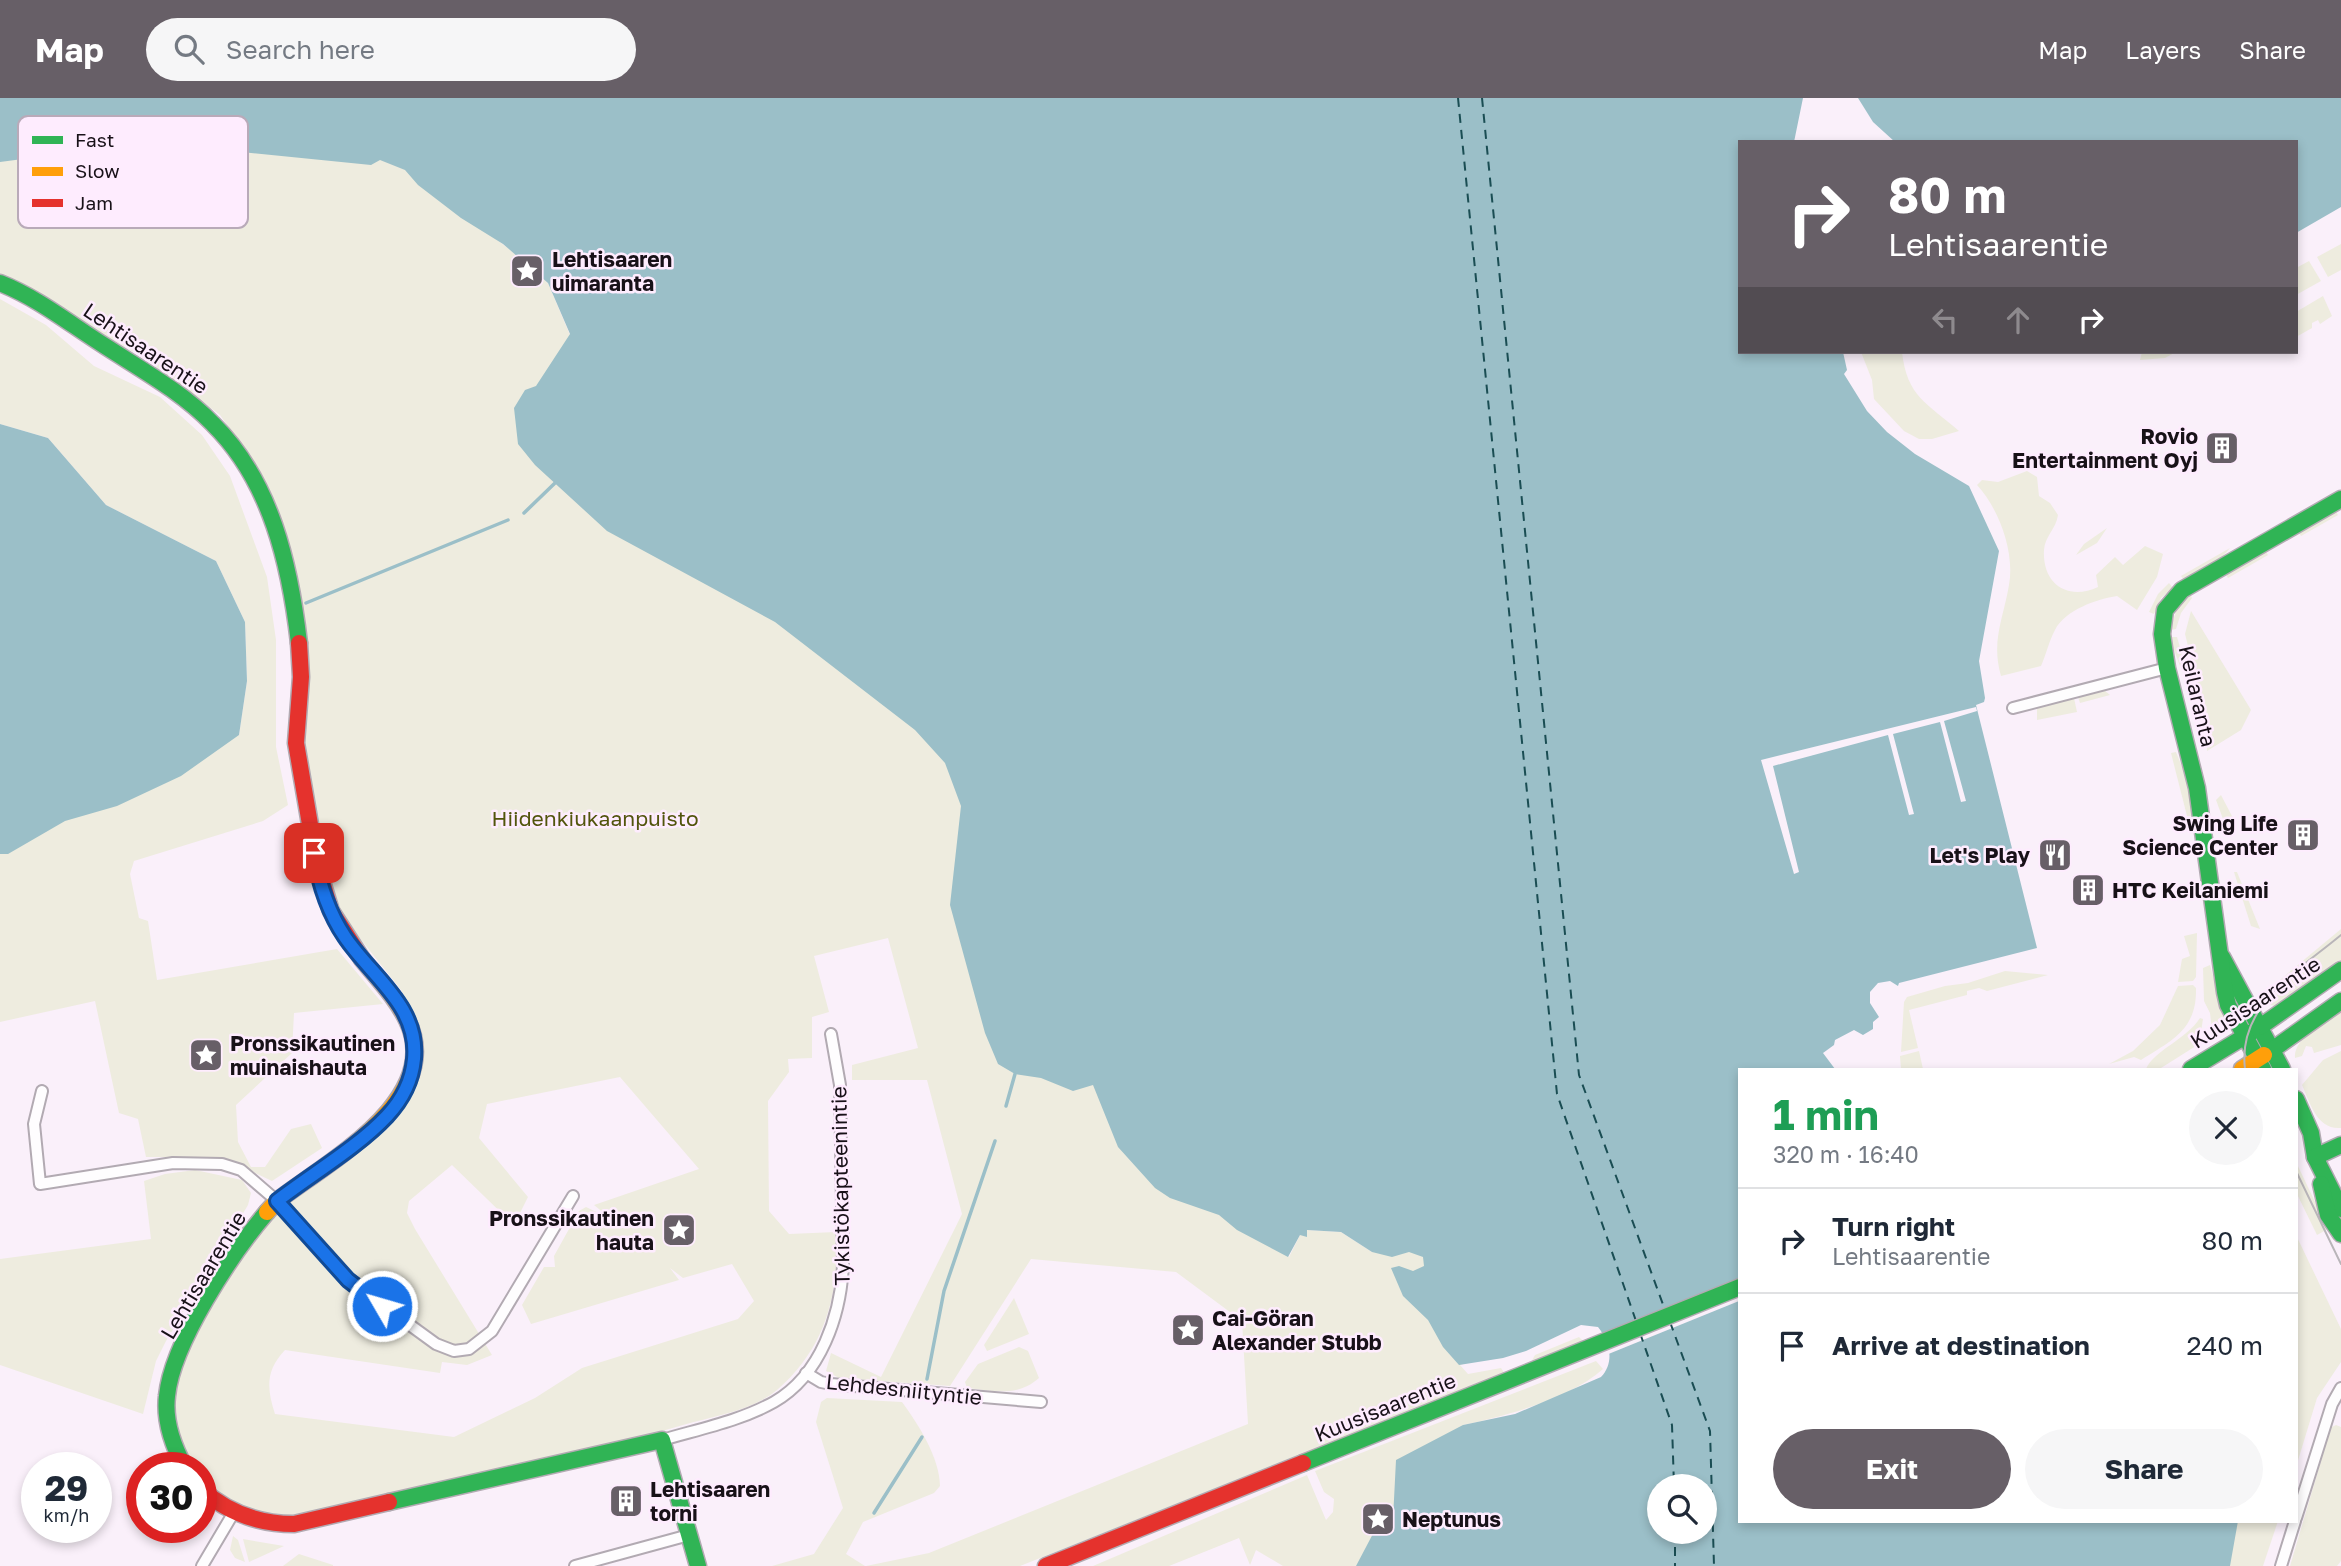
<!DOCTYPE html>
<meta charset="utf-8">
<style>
:root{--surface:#fff;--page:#f6f6f7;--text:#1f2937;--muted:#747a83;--line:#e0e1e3;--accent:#675f67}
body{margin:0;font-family:"Golos Text",sans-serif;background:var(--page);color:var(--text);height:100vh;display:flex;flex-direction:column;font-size:26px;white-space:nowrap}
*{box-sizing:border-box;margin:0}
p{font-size:23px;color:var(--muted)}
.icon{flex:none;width:38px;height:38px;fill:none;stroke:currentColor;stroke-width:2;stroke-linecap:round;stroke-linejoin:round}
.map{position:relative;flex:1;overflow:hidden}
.sheet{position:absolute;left:1738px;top:970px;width:560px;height:455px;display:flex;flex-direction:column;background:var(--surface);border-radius:0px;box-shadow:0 4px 10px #0003}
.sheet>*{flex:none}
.guide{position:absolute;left:1738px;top:42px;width:560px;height:214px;border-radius:0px;box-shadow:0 4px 10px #0003;background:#675f67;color:#fff;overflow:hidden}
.fabs{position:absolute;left:1647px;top:1376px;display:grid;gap:14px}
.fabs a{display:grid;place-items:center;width:70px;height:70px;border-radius:50%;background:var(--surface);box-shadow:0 4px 10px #0003;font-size:35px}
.speed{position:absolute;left:21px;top:1354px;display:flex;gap:14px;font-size:35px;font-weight:700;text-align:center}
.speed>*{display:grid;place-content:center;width:91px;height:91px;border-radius:50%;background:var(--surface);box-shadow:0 4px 10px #0003;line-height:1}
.speed small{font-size:18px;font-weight:400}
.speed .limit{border:10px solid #d22;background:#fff;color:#111}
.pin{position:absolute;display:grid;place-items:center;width:60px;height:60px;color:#fff;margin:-30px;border-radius:14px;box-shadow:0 4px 10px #0006}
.me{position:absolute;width:77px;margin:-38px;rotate:308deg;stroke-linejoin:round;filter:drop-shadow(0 0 5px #0008)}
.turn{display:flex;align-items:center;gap:24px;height:147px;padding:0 35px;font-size:32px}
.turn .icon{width:91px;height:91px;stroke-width:2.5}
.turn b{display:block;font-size:49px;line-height:60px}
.lanes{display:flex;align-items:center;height:66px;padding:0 35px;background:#0003;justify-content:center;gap:35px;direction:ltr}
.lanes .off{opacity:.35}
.round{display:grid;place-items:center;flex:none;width:74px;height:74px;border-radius:37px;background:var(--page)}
.headline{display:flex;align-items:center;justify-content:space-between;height:119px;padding:0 35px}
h1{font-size:42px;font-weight:700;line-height:52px;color:#1e9e55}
.action{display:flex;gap:14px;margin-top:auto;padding:14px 35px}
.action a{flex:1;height:80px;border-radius:42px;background:var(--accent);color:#fff;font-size:28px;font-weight:700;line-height:80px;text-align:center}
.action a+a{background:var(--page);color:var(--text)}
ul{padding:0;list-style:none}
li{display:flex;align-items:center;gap:21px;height:105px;padding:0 35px;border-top:2px solid var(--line)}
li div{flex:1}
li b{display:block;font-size:26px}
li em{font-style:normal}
header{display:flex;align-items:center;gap:42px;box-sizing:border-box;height:98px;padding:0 35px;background:var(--accent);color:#fff}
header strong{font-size:33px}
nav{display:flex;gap:38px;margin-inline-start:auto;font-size:24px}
.search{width:490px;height:63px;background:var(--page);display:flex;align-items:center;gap:18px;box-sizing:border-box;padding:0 24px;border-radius:38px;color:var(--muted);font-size:26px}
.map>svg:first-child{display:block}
</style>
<header>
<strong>Map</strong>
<div class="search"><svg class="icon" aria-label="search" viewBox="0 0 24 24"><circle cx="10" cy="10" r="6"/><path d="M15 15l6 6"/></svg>Search here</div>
<nav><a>Map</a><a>Layers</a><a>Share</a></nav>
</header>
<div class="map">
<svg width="2341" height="1468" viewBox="0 0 2341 1468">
<rect width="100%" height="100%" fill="#faf0fa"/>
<!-- green -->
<g fill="#eeecdf" fill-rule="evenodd">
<path d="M 0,17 L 355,33 L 513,154 L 548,185 L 570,237 L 925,622 L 1113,973 L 1289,1159 L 1300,1137 L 1307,1132 L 1341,1134 L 1372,1154 L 1408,1152 L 1424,1159 L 1505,1254 L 1503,1260 L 1478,1262 L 1460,1267 L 1468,1276 L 1501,1270 L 1505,1276 L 1020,1468 L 866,1468 L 929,1455 L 1248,1326 L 1242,1223 L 1176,1174 L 1031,1161 L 950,1288 L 839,1280 L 826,1273 L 831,1255 L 881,1279 L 962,1116 L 927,982 L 852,982 L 852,967 L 918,950 L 888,840 L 814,858 L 829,914 L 812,919 L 812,960 L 788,961 L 789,974 L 768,1003 L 769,1113 L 789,1136 L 836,1134 C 840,1195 825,1251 777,1292 C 752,1313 714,1318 683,1327 C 558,1364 428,1389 301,1418 C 254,1421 237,1410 201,1383 L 201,1370 L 193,1370 L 181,1348 L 174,1299 L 183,1260 L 236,1166 L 258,1134 L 412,989 L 422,961 L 418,925 L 401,892 L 343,819 L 325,773 L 301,632 L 295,477 L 264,381 L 220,317 L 148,263 L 25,189 L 0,182 ZM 620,979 L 699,1071 L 594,1107 L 611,1121 L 586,1109 L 579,1113 L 554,1158 L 555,1169 L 544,1169 L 522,1207 L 531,1226 L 679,1182 L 670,1170 L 683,1180 L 732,1166 L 754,1203 L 738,1221 L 582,1270 L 535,1300 L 454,1339 L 275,1316 C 267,1291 265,1273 285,1252 L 440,1275 L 442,1264 L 467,1267 L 492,1257 L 415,1131 L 407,1115 L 409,1103 L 452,1067 L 514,1127 L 528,1099 L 479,1040 L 487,1006 Z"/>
<polygon points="2341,146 2341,172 2328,179 2317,159"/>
<polygon points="2309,163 2321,183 2296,197 2296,170"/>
<polygon points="2323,198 2332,218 2320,226 2318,222 2312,225 2312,230 2296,239 2296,214"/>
<polygon points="0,201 46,227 94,268 160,299 202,337 230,378 267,479 276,542 276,649 288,707 263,723 134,763 130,776 139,820 148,823 157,882 337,851 383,906 294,915 292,955 236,1007 238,1044 251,1069 265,1069 291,1031 311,1026 322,1050 272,1083 230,1063 205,1059 146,1059 138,1021 119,1015 95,903 0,924 0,731 239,637 247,583 245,524 216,463 106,407 48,340 0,326"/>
<path d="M 1861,254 L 1902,254 C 1907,299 1927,305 1959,333 L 1932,341 L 1919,341 L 1904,333 L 1874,301 L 1872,282 Z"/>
<polygon points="2142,254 2176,254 2165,260 2140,262"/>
<path d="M 2027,373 L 2037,379 L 2039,398 L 2050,405 L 2058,417 C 2056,431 2045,438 2044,452 C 2042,487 2069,503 2098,489 L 2096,477 L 2115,459 L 2123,467 L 2145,448 L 2163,456 L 2157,479 L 2137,512 L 2117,498 C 2097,501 2065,512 2055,532 C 2049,543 2046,557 2041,568 L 2001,578 C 1991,543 2003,522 2009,487 C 2015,454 1999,411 1977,387 L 1982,382 L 1998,384 Z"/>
<polygon points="2335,412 2338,417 2301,438 2298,433"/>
<polygon points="2107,430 2097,445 2076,457 2084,446"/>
<polygon points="2230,450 2219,463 2184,482 2181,478"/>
<polygon points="2265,452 2268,457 2228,480 2225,475"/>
<polygon points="2169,485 2173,490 2161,500 2154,516 2149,514 2158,496"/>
<polygon points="2190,496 2192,500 2181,515 2176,531 2170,532 2176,513"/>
<polygon points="2191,513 2251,612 2241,632 2207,653 2207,624 2185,536"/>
<polygon points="2169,539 2177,539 2185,566 2180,568"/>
<polygon points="2104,592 2110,597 2080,605 2078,599"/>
<polygon points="2074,600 2077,614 2037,622 2037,611 2041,608"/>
<polygon points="2176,654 2189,686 2194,718 2187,718 2171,655"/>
<polygon points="2221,697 2233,720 2227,723 2223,721 2216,702"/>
<polygon points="2234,774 2237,774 2260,831 2251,828"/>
<polygon points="2341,831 2341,864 2274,908 2257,901"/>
<polygon points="2197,835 2196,879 2193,883 2178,884 2182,861 2190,858 2184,838"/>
<polygon points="2210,867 2225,920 2212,932 2210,915 2204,903 2203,870"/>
<polygon points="2005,873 2048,877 1987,893 1979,890 1967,893 1967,897 1909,912 1918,950 1901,954 1904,904 1907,899 1945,888 1968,885"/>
<path d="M 2193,887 L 2196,890 C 2197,931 2173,942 2141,962 L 2134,959 L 2109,966 L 2133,953 L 2160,927 L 2178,888 Z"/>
<path d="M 2341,912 L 2341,947 L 2314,955 L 2312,949 L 2306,948 L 2302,958 L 2295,960 C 2293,940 2327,922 2341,912 Z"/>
<path d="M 2200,920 L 2203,921 L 2199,946 L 2161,970 L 2146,971 C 2153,953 2187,941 2200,920 Z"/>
<polygon points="1919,953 1923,971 1901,971 1900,958"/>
<path d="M 2341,953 L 2341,1030 C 2317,1032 2310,1005 2302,987 L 2323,962 Z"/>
<polygon points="2296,1064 2328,1131 2317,1137 2296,1094"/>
<polygon points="195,1072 242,1082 251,1095 248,1107 166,1243 156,1263 143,1316 0,1267 0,1161 151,1141 144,1083 165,1076"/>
<polygon points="2296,1137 2341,1231 2341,1264 2317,1300 2296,1369"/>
<polygon points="1014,1200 1029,1236 987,1253 984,1247"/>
<polygon points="1579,1239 1584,1244 1530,1266 1535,1257"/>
<path d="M 1019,1249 L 1028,1253 L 1039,1280 C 1018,1299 993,1293 967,1290 L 965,1284 L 978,1266 Z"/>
<path d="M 1596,1263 L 1603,1271 C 1570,1301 1505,1318 1463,1327 L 1419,1468 L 1283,1468 L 1256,1452 L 1250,1467 L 1239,1440 L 1169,1468 L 1093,1468 L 1307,1377 L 1326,1422 L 1333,1414 L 1334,1401 L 1324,1394 L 1315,1373 Z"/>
<path d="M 827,1300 L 902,1304 C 918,1326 940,1360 940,1388 L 934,1395 L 863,1424 L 846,1456 L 865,1468 L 772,1468 L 814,1456 L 843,1410 L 816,1324 L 821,1304 Z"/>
<polygon points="2336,1327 2341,1329 2341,1463 2337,1468 2290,1468 2328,1339 2332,1329"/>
<polygon points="2217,1423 2278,1423 2263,1468 2192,1468"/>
<polygon points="233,1438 238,1442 245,1464 235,1460 230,1452"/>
<polygon points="243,1441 284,1448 249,1464"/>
<polygon points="299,1456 333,1467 333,1468 283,1468"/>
</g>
<!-- water -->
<g fill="#9bbfc8" fill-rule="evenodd">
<path d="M 0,0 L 1803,0 L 1794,44 L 1740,44 L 1740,254 L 1843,254 L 1847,272 L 1844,276 L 1867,313 L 1887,334 L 1915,356 L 1969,388 L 1999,453 L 1979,563 L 1985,600 L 1984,604 L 1976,607 L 2037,850 L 1899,885 L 1898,888 L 1890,883 L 1878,885 L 1870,894 L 1870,905 L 1879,919 L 1873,924 L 1873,931 L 1863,937 L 1854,932 L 1835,942 L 1834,947 L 1823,955 L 1835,971 L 1740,971 L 1740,1423 L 2238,1423 L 2230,1468 L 1356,1468 L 1376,1430 L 1393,1421 L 1396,1362 L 1463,1327 L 1515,1316 L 1601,1279 C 1615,1264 1610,1244 1598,1229 L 1581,1227 L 1526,1253 L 1503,1260 L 1459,1267 L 1443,1249 L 1428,1222 L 1403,1198 L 1391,1170 L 1399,1168 L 1413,1173 L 1424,1168 L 1423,1159 L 1409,1154 L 1392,1159 L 1372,1154 L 1341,1134 L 1307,1132 L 1307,1139 L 1300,1137 L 1288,1159 L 1237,1132 L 1219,1117 L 1170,1100 L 1155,1090 L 1118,1049 L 1093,987 L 1073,993 L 1041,980 L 1015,976 L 998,966 L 985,935 L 950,807 L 961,708 L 945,665 L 915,632 L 775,524 L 607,433 L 535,367 L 518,346 L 514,310 L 525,292 L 536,288 L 570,236 L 548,185 L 503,146 L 461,120 L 418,87 L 405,72 L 380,62 L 371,67 L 202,50 L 129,47 L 0,64 ZM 1659,1388 L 1704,1388 L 1704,1433 L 1659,1433 Z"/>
<polygon points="1858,0 2341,0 2341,109 2296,135 2296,44 1895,44 1873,24"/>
<polygon points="0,326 48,340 106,407 216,463 245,524 247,583 239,637 181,678 117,708 65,723 8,756 0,756"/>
</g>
<!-- pier -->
<g fill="#faf0fa">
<polygon points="1976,609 1977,613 1944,623 1966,703 1961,704 1940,624 1893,636 1914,716 1909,717 1888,637 1773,668 1799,774 1794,776 1761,662"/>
<polygon points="1739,1180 1739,1203 1606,1257 1599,1237"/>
</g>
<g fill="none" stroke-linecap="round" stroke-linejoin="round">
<!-- stream -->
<g stroke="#9bbfc8" stroke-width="3.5">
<polyline points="524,415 555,385"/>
<polyline points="306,505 508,422"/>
<polyline points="1006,1008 1015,976"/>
<polyline points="927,1281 944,1193 995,1043"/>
<polyline points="874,1415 922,1339"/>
</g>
<!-- ferry -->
<g stroke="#1a4d53" stroke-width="2" stroke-dasharray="9 7" stroke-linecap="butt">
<polyline points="1458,0 1557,996 1636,1223"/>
<polyline points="1482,0 1579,977 1665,1212"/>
<polyline points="1670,1224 1710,1333 1714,1468"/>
<polyline points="1640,1235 1672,1327 1674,1388"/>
<polyline points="1675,1433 1675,1468"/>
</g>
<!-- street casing -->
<g stroke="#b2aab2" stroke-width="14">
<g id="street">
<polyline points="2013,610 2167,570"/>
<polyline points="42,993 34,1026 40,1086 173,1065 222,1066 241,1072 277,1103 348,1182 436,1246 454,1253 469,1251 492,1233 573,1098"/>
<polyline points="806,1275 821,1284 831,1286 1041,1304"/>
<path d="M 662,1342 C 699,1331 740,1323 774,1304 C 821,1277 841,1217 843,1166 L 840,987 L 831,936"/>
<polyline points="2296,1420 2332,1306 2341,1290"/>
<polyline points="202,1468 234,1414"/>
<polyline points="575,1468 689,1437"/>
<polyline points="2281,1468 2295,1423"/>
</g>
</g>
<!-- fast casing -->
<g stroke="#b2aab2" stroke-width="19">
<g id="fast">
<path d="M 0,185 C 38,200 70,226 105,248 C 142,272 182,294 213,326 C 271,383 290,467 299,545"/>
<polyline points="2222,859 2282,971"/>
<polyline points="2260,929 2341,872"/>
<polyline points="2272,952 2341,903"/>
<polyline points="2191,971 2252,934"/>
<polyline points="2263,971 2228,907 2225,894 2197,690 2167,570 2162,536 2165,512 2182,492 2341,401"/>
<polyline points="2296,1001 2311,1035 2315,1059 2341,1111"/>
<polyline points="2315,1059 2341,1047"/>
<polyline points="2321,1086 2328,1117 2341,1136"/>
<polyline points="1303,1365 1740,1189"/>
<path d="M 185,1370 C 173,1348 164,1323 167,1298 C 172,1245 232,1155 267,1114"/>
<polyline points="389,1404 662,1342 698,1468"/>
</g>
</g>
<!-- slow casing -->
<g stroke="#b2aab2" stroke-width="19">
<g id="slow">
<polyline points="2242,971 2264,957"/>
<path d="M 267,1114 L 277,1103 C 328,1064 446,1000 407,922 C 396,899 378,881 362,861"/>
</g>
</g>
<!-- jam casing -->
<g stroke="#b2aab2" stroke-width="19">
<g id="jam">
<polyline points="299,545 301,579 296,645 317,767 331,813 362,861"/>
<path d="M 201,1391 C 228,1415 258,1426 294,1426 L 389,1404"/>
<polyline points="1046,1468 1303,1365"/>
</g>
</g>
<!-- street -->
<use href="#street" stroke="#fefdfe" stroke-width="10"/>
<!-- fast -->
<use href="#fast" stroke="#30b455" stroke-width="16"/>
<!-- slow -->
<use href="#slow" stroke="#ff9f0a" stroke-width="16"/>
<!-- jam -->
<use href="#jam" stroke="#e5322d" stroke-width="16"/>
<!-- tram -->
<g stroke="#b9b5b9" stroke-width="2">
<path d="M 2245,971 C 2237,907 2298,873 2341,837"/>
<polyline points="2296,1073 2341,1166"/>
</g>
</g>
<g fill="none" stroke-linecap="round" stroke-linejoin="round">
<!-- route casing -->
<g stroke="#114b97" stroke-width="18">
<path id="route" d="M 314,755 C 319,785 328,814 345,839 C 372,879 419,908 414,961 C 412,982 402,1002 387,1018 C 358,1049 312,1076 277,1103 L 348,1182 L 382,1208"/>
</g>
<!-- route -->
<use href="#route" stroke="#1a73e8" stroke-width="12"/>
</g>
<!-- icons -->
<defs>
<g id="sight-square" transform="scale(1.75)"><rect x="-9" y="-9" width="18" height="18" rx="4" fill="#675f67" stroke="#feecfe"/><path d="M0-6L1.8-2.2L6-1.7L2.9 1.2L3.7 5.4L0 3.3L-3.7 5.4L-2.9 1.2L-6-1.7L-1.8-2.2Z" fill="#fff"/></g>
<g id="building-square" transform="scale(1.75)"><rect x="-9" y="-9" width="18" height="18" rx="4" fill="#675f67" stroke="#feecfe"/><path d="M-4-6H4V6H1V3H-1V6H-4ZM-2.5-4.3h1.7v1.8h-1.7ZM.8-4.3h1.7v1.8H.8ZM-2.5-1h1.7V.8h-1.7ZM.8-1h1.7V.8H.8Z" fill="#fff"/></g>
<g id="restaurant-square" transform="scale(1.75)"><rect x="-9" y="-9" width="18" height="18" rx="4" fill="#675f67" stroke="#feecfe"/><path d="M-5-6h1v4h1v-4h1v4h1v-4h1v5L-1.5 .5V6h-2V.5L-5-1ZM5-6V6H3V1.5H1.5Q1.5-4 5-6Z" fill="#fff"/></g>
</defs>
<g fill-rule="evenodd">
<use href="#sight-square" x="527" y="173"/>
<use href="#building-square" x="2222" y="350"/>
<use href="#building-square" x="2303" y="737"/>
<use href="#restaurant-square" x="2055" y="757"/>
<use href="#building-square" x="2088" y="792"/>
<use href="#sight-square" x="206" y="957"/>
<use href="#sight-square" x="679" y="1132"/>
<use href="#sight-square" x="1188" y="1232"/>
<use href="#building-square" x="626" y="1403"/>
<use href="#sight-square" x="1378" y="1421"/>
</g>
<g text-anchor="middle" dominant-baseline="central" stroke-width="5" stroke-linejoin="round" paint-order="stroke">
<!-- poi labels -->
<g font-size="21" font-weight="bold" fill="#181118" stroke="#feecfe" text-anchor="start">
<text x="552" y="161">Lehtisaaren<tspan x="552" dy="24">uimaranta</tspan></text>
<text x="2198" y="338" text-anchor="end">Rovio<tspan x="2198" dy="24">Entertainment Oyj</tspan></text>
<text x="2278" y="725" text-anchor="end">Swing Life<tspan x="2278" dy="24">Science Center</tspan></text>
<text x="2030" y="757" text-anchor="end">Let's Play</text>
<text x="2112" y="792">HTC Keilaniemi</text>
<text x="230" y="945">Pronssikautinen<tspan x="230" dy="24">muinaishauta</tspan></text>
<text x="654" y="1120" text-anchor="end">Pronssikautinen<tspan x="654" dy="24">hauta</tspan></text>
<text x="1212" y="1220">Cai-Göran<tspan x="1212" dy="24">Alexander Stubb</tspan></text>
<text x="650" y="1391">Lehtisaaren<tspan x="650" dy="24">torni</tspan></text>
<text x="1402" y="1421">Neptunus</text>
</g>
<!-- street labels -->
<g font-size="21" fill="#181118" stroke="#feecfe">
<text transform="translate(146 250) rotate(34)">Lehtisaarentie</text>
<text transform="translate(2198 598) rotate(77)">Keilaranta</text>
<text transform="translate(2255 904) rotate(-33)">Kuusisaarentie</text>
<text transform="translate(840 1088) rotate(-91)">Tykistökapteenintie</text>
<text transform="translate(203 1177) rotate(-59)">Lehtisaarentie</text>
<text transform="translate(904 1291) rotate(6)">Lehdesniityntie</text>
<text transform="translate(1385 1309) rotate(-22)">Kuusisaarentie</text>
</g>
<!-- park labels -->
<g font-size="21" fill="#52550d" stroke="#feecfe">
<text x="595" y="720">Hiidenkiukaanpuisto</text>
</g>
</g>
<!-- legend -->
<rect x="18" y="18" width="230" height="112" rx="10" fill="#feecfe" stroke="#b9aab9" stroke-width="2"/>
<rect x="32" y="38" width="31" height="8" fill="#30b455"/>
<rect x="32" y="69" width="31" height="9" fill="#ff9f0a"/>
<rect x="32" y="101" width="31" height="8" fill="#e5322d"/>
<g font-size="19" fill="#181118">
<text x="75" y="49">Fast</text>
<text x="75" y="80">Slow</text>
<text x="75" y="112">Jam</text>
</g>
</svg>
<div class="fabs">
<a><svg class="icon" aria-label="search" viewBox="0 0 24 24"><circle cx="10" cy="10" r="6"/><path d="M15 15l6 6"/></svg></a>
</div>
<div class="speed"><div>29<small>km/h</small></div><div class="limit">30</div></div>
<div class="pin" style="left:314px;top:755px;background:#d93025"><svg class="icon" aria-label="arrive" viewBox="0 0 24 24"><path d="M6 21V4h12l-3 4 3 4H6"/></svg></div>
<svg class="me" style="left:382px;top:1208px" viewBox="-20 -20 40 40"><circle r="17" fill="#1a73e8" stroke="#fff" stroke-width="3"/><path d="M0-11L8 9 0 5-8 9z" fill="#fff"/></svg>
<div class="guide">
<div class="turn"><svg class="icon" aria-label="right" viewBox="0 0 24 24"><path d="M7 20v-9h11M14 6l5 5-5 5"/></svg><div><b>80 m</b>Lehtisaarentie</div></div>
<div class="lanes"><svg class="icon off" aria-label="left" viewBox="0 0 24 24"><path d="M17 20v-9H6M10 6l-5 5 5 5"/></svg><svg class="icon off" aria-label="ahead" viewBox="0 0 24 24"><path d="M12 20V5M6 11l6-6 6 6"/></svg><svg class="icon" aria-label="right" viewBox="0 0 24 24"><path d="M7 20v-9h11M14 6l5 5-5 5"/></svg></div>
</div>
<section class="sheet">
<div class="headline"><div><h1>1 min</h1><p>320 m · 16:40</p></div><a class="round"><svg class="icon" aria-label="close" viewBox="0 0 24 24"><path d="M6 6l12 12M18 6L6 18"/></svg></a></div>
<ul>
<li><svg class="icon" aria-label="right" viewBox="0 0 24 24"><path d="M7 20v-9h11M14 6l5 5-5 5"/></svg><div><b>Turn right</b><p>Lehtisaarentie</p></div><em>80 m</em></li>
<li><svg class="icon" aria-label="arrive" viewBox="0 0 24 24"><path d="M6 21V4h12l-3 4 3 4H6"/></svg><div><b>Arrive at destination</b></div><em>240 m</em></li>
</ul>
<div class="action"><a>Exit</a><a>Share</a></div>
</section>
</div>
